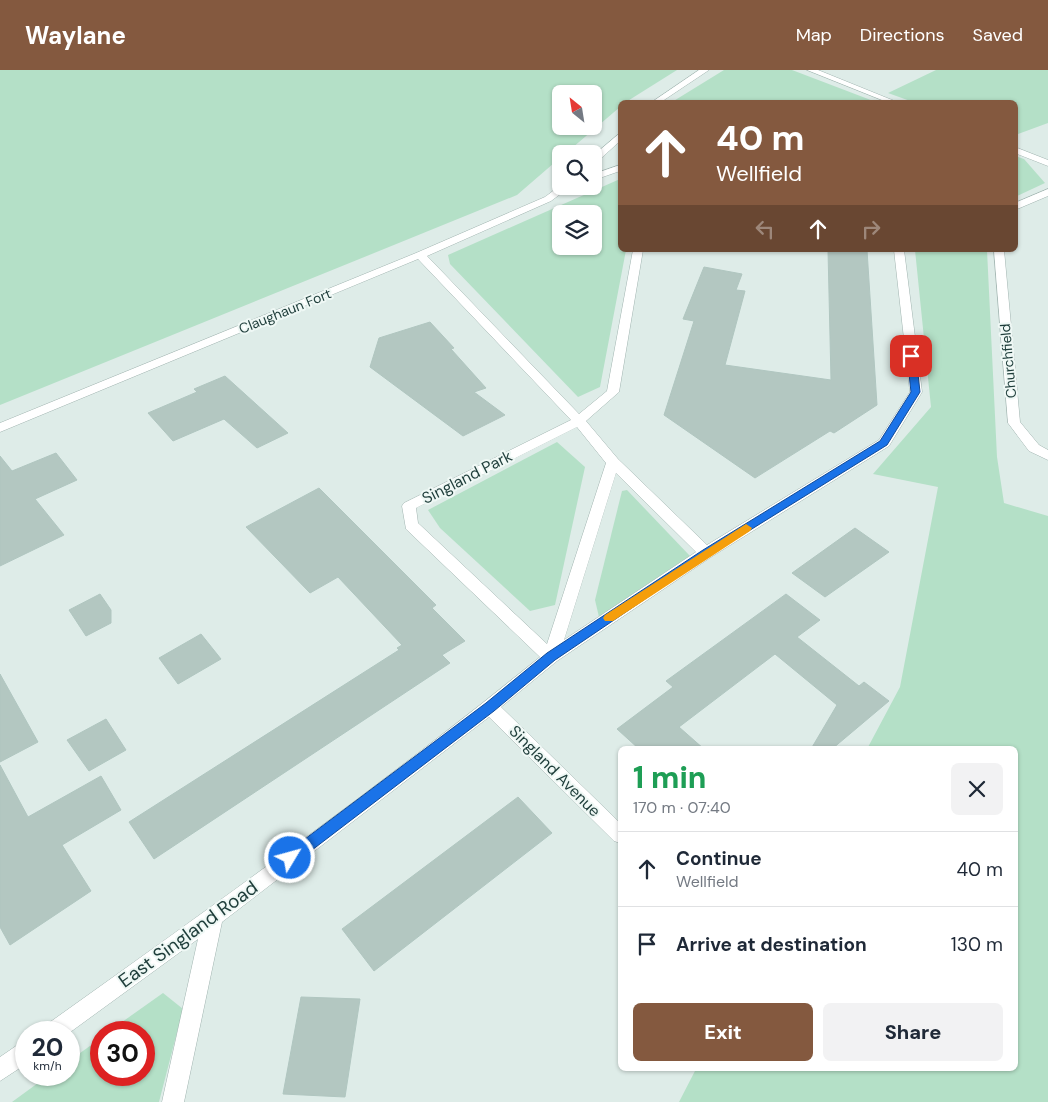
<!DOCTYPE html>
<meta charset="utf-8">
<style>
:root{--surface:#fff;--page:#f2f2f3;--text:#1f2937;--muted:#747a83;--line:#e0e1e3;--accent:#84593f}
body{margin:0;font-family:"DM Sans",sans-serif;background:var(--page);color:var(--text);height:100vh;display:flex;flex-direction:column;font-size:19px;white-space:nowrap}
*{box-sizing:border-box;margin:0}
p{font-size:16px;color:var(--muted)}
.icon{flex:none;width:28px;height:28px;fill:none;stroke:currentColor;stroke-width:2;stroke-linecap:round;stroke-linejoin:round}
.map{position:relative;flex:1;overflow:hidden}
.sheet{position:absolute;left:618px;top:676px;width:400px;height:325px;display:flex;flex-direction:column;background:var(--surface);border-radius:8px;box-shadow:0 1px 4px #0004}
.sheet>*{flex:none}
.top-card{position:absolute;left:618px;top:30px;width:400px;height:152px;border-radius:8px;box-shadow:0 1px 4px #0004;background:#84593f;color:#fff;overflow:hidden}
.needle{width:32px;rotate:330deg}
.controls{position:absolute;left:552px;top:15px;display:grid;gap:10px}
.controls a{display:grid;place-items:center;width:50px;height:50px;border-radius:8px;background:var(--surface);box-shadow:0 1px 4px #0004;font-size:25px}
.speed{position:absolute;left:15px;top:951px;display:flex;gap:10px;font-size:25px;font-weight:700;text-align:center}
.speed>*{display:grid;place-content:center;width:65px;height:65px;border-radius:50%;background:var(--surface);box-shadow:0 1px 4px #0004;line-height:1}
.speed small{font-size:12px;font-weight:400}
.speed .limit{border:8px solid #d22;background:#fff;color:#111}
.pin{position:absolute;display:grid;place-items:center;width:42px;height:42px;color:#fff;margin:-21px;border-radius:10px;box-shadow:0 2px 8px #0006}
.me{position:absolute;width:55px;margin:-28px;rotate:53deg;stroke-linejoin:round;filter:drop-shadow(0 0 4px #0008)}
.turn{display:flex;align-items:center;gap:18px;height:105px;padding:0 15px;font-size:22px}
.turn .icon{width:65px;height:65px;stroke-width:2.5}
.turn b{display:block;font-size:35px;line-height:42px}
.lanes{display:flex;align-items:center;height:48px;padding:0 15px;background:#0003;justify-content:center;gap:25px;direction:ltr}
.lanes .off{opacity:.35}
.round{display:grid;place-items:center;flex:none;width:52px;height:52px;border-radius:8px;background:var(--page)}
.summary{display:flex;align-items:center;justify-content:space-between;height:85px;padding:0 15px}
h1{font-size:30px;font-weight:800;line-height:38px;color:#1e9e55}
.action{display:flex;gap:10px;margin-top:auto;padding:10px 15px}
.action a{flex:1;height:58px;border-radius:8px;background:var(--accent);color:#fff;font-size:20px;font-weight:800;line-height:58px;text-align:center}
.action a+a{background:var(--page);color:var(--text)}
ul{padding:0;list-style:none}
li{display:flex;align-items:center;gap:15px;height:75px;padding:0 15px;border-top:1px solid var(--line)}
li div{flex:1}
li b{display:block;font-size:19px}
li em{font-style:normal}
header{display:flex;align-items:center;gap:30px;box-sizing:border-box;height:70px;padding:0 25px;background:var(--accent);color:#fff}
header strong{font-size:24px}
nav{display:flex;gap:28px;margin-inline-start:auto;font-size:18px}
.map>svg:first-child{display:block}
</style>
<header>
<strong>Waylane</strong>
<nav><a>Map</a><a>Directions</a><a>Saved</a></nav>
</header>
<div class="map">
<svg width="1048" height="1032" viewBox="0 0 1048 1032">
<rect width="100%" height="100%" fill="#deece8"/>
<!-- green -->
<g fill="#b4e0c7" fill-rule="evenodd">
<path d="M 0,0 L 677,0 L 626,32 L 620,32 L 620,37 L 565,84 L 561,84 L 561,87 L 517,125 L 0,335 ZM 561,24 L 594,24 L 594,56 L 561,56 Z"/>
<polygon points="724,0 792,0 876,32 672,32"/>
<polygon points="936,0 1048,0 1048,53 1015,65 1015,32 913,32 888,23"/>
<polygon points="1015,86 1024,89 1045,113 1015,127"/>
<path d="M 620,109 L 620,180 L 626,180 L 600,317 L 578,327 L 450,194 L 448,185 ZM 561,144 L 594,144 L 594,176 L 561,176 Z"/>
<polygon points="915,180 987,180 997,387 1004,433 1048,446 1048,1032 679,1032 696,999 1015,999 1015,679 867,679 900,617 938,417 873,404 931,337"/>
<polygon points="557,372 585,397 555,535 530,541 440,458 428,440"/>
<polygon points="627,420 690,486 599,547 595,530 622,421"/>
<polygon points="163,923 183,939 159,1032 12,1032 49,1005 69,1005 69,991 101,968 101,1005 144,1005 144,962 108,962"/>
</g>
<!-- building -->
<g fill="#b3c7c1" stroke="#b0c6c0">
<polygon points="828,180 867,180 877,335 834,363 830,361 755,408 664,345 694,251 683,249 704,197 742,204 736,220 745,221 725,295 831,310"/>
<polygon points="430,252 454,278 451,279 486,318 474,322 505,345 463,366 370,297 379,268"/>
<polygon points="225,306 288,363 257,378 224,349 173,371 148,343 197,322 194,319"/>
<polygon points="56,383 77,410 35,429 64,465 0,496 0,386 12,401"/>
<polygon points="319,418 436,535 432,538 465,571 442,585 450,593 154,789 129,752 399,580 397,578 402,575 338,507 310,523 246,457"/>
<polygon points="855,458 889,482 825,527 792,503"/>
<polygon points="100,524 111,540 111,553 86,566 69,540"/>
<polygon points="786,524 820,550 797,567 859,616 864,612 889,631 832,679 811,679 837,635 775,584 679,657 704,679 639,679 617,659 673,617 666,611"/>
<polygon points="201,564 221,589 178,614 159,588"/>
<polygon points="0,604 38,672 0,692"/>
<polygon points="106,649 126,680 89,701 67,670"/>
<polygon points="0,695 28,747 101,706 121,740 62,775 91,821 10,875 0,857"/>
<polygon points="518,727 552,763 374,901 342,859"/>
<polygon points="301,927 360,929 345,1027 283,1024"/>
</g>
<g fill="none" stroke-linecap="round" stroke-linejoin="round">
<!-- street casing -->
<g stroke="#a1b4b0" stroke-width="1">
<g id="street">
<polygon points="699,0 709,0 661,32 652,32"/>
<polygon points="807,0 818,0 897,32 887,32"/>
<polygon points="620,63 620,71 597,92 594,93 594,85"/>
<polygon points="1015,77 1048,90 1048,96 1015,83"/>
<polygon points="620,95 620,101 594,110 594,104"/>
<path d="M 561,115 L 571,116 L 551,131 L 427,186 L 579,344 L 607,321 L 633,180 L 643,180 L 619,322 L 586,351 L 618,389 L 707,475 L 879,370 L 910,322 L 894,180 L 904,180 L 922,322 L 889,376 L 711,487 L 557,591 L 501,637 L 620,753 L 620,773 L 614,771 L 489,647 L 222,852 L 184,1032 L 162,1032 L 198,869 L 69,963 L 43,962 L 46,955 C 213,836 381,716 540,587 L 406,459 L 402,436 L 404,433 L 571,350 L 418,189 L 0,362 L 0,353 L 416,183 L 545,127 ZM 577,357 L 606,393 L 547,574 L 418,453 L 416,438 ZM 616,403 L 696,482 L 564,570 Z"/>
<polygon points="1048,119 1048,126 1015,140 1015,133"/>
<polygon points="994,180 1004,180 1020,352 1039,375 1048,380 1048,390 1029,381 1008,353"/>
<polygon points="26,971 26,994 0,1011 0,987 19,974"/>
</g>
</g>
<!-- street -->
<use href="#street" fill="#fff" fill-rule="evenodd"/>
</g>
<!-- route -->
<polygon fill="#1a73e8" stroke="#114b97" points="911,284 916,286 920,322 887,375 710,485 555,590 494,641 295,793 290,795 285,793 283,788 285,784 486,633 547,583 703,480 880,371 911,322 907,286"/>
<!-- slow -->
<polygon fill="#f59e0b" points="746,454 752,458 750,461 613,551 605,551 603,548 605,545"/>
<g text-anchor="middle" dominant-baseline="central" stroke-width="4" stroke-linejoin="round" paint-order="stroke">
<!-- far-street labels -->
<g font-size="14" fill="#1e3d3a" stroke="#eff8f5">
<text transform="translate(285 241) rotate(-22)">Claughaun Fort</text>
<text transform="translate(1008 291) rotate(-95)">Churchfield</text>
</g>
<!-- street labels -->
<g font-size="16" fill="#1e3d3a" stroke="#eff8f5">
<text transform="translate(467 407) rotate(-27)">Singland Park</text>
<text transform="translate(555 701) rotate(45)">Singland Avenue</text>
</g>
<!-- near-street labels -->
<g font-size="19" fill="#1e3d3a" stroke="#eff8f5">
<text transform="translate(188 864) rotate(-36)">East Singland Road</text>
</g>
</g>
</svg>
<div class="controls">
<a><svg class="needle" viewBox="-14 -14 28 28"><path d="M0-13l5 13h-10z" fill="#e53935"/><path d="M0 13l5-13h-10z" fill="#747a83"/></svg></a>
<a><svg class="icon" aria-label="search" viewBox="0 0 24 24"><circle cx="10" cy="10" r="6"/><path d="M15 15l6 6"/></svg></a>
<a><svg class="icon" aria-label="layers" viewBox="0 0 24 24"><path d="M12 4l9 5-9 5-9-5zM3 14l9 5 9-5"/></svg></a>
</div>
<div class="speed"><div>20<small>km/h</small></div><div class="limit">30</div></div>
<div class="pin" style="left:911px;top:286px;background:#d93025"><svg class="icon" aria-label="arrive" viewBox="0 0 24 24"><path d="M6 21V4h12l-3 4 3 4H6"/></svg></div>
<svg class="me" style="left:290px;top:788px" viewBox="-20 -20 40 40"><circle r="17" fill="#1a73e8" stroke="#fff" stroke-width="3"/><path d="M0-11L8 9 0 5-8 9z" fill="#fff"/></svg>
<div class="top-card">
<div class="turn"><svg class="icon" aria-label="ahead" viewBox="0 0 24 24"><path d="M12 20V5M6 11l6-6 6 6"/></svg><div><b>40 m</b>Wellfield</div></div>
<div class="lanes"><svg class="icon off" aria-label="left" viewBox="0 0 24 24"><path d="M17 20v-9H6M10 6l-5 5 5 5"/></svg><svg class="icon" aria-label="ahead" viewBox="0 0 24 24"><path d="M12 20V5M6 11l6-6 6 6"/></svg><svg class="icon off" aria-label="right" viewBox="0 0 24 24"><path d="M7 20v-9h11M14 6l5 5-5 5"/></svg></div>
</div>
<section class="sheet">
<div class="summary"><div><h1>1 min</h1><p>170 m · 07:40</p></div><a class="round"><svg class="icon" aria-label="close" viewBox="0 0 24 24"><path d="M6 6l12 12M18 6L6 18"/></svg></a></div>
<ul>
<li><svg class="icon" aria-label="ahead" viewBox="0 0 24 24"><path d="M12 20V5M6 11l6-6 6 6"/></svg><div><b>Continue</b><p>Wellfield</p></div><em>40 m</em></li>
<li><svg class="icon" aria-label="arrive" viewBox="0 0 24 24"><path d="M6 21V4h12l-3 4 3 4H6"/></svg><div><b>Arrive at destination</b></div><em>130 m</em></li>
</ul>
<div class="action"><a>Exit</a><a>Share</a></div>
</section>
</div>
